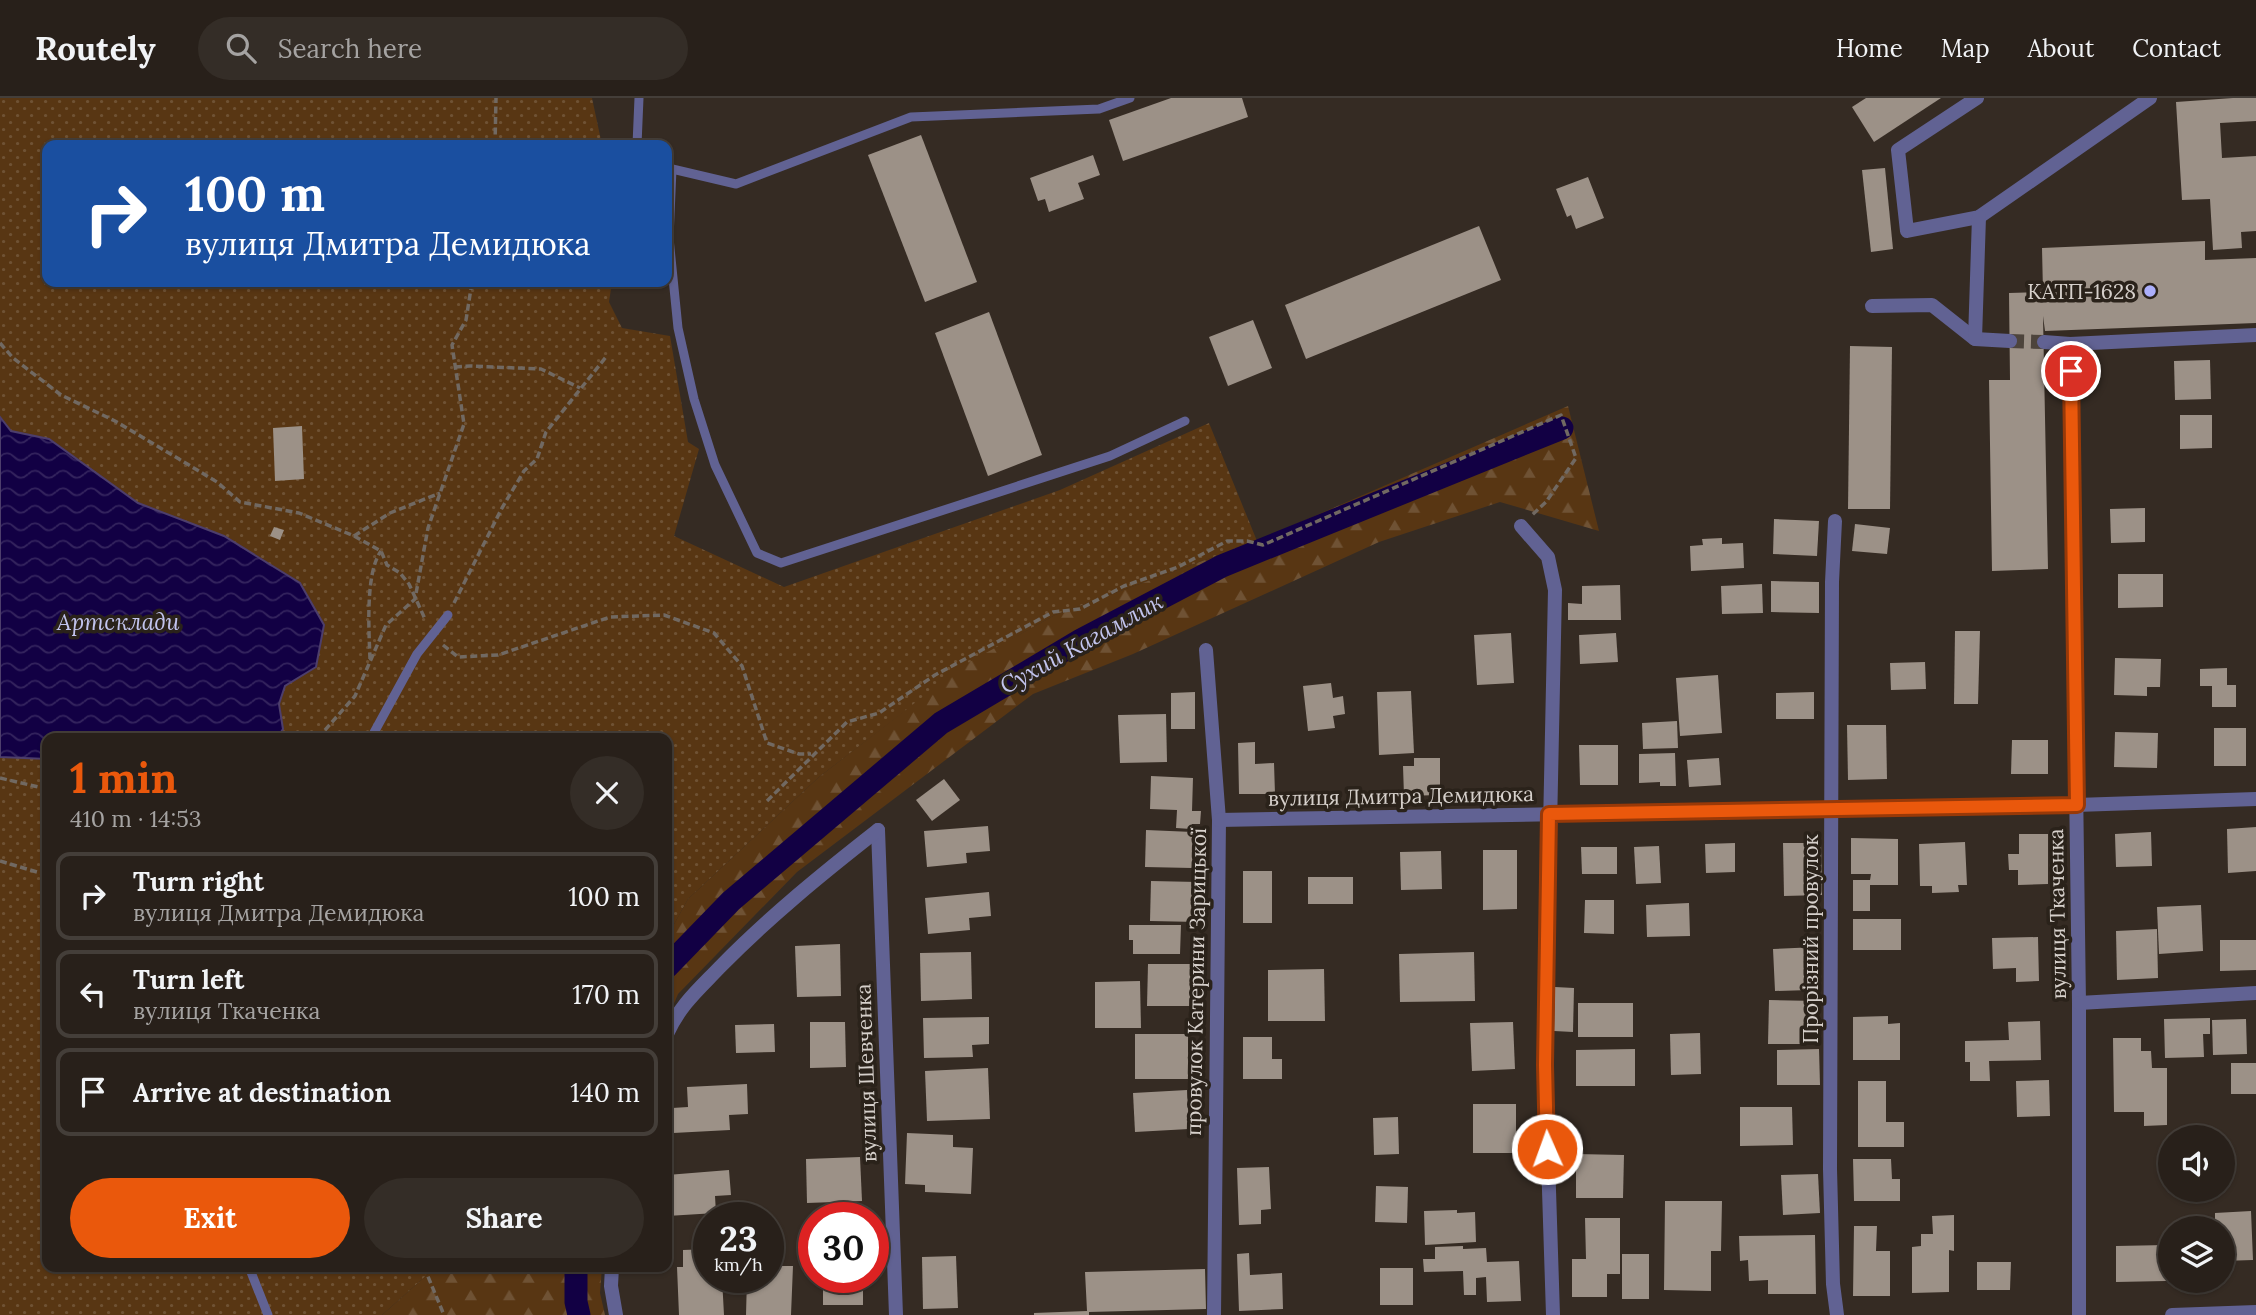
<!DOCTYPE html>
<meta charset="utf-8">
<style>
:root{--surface:#28201a;--page:#342d27;--text:#f1f3f6;--muted:#a5a3a2;--line:#443e39;--accent:#ea580c}
body{margin:0;font-family:Lora,serif;background:var(--page);color:var(--text);height:100vh;display:flex;flex-direction:column;font-size:26px;white-space:nowrap}
*{box-sizing:border-box;margin:0}
p{font-size:23px;color:var(--muted)}
.icon{flex:none;width:38px;height:38px;fill:none;stroke:currentColor;stroke-width:2;stroke-linecap:round;stroke-linejoin:round}
.map{position:relative;flex:1;overflow:hidden}
.details{position:absolute;left:42px;top:635px;width:630px;height:539px;display:flex;flex-direction:column;background:var(--surface);border-radius:14px;box-shadow:0 2px 5px #0004,0 0 0 2px var(--line)}
.details>*{flex:none}
.top-card{position:absolute;left:42px;top:42px;width:630px;height:147px;border-radius:14px;box-shadow:0 2px 5px #0004,0 0 0 2px var(--line);background:#1a4fa0;color:#fff;overflow:hidden}
.controls{position:absolute;left:2158px;top:1027px;display:grid;gap:14px}
.controls a{display:grid;place-items:center;width:77px;height:77px;border-radius:50%;background:var(--surface);box-shadow:0 2px 5px #0004,0 0 0 2px var(--line);font-size:35px}
.speed{position:absolute;left:693px;top:1104px;display:flex;gap:14px;font-size:35px;font-weight:700;text-align:center}
.speed>*{display:grid;place-content:center;width:91px;height:91px;border-radius:50%;background:var(--surface);box-shadow:0 2px 5px #0004,0 0 0 2px var(--line);line-height:1}
.speed small{font-size:18px;font-weight:400}
.speed .limit{border:10px solid #d22;background:#fff;color:#111}
.pin{position:absolute;display:grid;place-items:center;width:60px;height:60px;color:#fff;margin:-30px;border:4px solid #fff;border-radius:50%;box-shadow:0 2px 7px #0007}
.me{position:absolute;width:77px;margin:-38px;rotate:358deg;stroke-linejoin:round;filter:drop-shadow(0 0 5px #0008)}
.turn{display:flex;align-items:center;gap:24px;height:147px;padding:0 28px;font-size:32px}
.turn .icon{width:91px;height:91px;stroke-width:2.5}
.turn b{display:block;font-size:49px;line-height:60px}
.round{display:grid;place-items:center;flex:none;width:74px;height:74px;border-radius:37px;background:var(--page)}
.head{display:flex;align-items:center;justify-content:space-between;height:119px;padding:0 28px}
h1{font-size:42px;font-weight:800;line-height:52px;color:var(--accent)}
.primary-button{display:flex;gap:14px;margin-top:auto;padding:14px 28px}
.primary-button a{flex:1;height:80px;border-radius:42px;background:var(--accent);color:#fff;font-size:28px;font-weight:800;line-height:80px;text-align:center}
.primary-button a+a{background:var(--page);color:var(--text)}
ul{padding:0;list-style:none}
li{display:flex;align-items:center;gap:21px;height:88px;margin:0 14px 10px;padding:0 14px;border:4px solid var(--line);border-radius:14px}
li div{flex:1}
li b{display:block;font-size:26px}
li em{font-style:normal}
header{display:flex;align-items:center;gap:42px;box-sizing:border-box;height:98px;padding:0 35px;background:var(--surface);border-bottom:2px solid var(--line)}
header strong{font-size:33px}
nav{display:flex;gap:38px;margin-inline-start:auto;font-size:24px}
.search{width:490px;height:63px;background:var(--page);display:flex;align-items:center;gap:18px;box-sizing:border-box;padding:0 24px;border-radius:38px;color:var(--muted);font-size:26px}
.map>svg:first-child{display:block}
</style>
<header>
<strong>Routely</strong>
<div class="search"><svg class="icon" aria-label="search" viewBox="0 0 24 24"><circle cx="10" cy="10" r="6"/><path d="M15 15l6 6"/></svg>Search here</div>
<nav><a>Home</a><a>Map</a><a>About</a><a>Contact</a></nav>
</header>
<div class="map">
<svg width="2256" height="1217" viewBox="0 0 2256 1217">
<defs>
<pattern id="grass-dots" width="8" height="8" patternUnits="userSpaceOnUse" patternTransform="scale(1.75)"><rect width="8" height="8" fill="#583613"/><path d="M2 2h.1M6 6h.1" fill="none" stroke="#6f5234" stroke-width="1.8" stroke-linecap="round"/></pattern>
<pattern id="forest-firs" width="22" height="20" patternUnits="userSpaceOnUse" patternTransform="scale(1.75)"><rect width="22" height="20" fill="#583613"/><path d="M5 1l3.5 6h-7zM16 11l3.5 6h-7z" fill="#6f5234"/></pattern>
<pattern id="water-waves" width="16" height="10" patternUnits="userSpaceOnUse" patternTransform="scale(1.75)"><rect width="16" height="10" fill="#120044"/><path d="M0 5q4-4 8 0t8 0" fill="none" stroke="#34245e"/></pattern>
</defs>
<rect width="100%" height="100%" fill="#352b23"/>
<!-- grass -->
<g fill="url(#grass-dots)">
<polygon points="0,0 592,0 602,47 47,47 47,184 612,184 609,204 622,230 670,238 688,344 699,351 674,438 784,489 1060,392 1209,325 1257,443 1055,517 964,568 819,679 688,801 667,839 667,640 277,640 283,631 279,606 285,588 316,569 324,527 300,485 224,438 138,405 49,341 11,333 0,319"/>
<polygon points="0,659 47,661 47,1169 436,1169 382,1217 0,1217"/>
</g>
<!-- forest -->
<g fill="url(#forest-firs)">
<polygon points="1568,308 1599,433 1500,404 1379,444 1133,556 1033,596 797,774 678,896 667,922 667,839 688,801 819,679 964,567 1055,517 1257,443"/>
<polygon points="436,1169 602,1169 600,1195 605,1217 382,1217"/>
</g>
<!-- water -->
<polygon fill="url(#water-waves)" stroke="#4d3e6c" stroke-width="2" points="0,319 11,333 49,341 138,405 224,438 300,485 324,527 316,569 285,588 279,606 283,631 277,640 47,640 47,661 0,659"/>
<g fill="none" stroke-linecap="round" stroke-linejoin="round">
<!-- canal -->
<g stroke="#120044" stroke-width="23">
<polyline points="667,869 731,803 941,625 1081,542 1222,468 1562,330"/>
<polyline points="576,1169 576,1204 579,1217"/>
</g>
</g>
<!-- building -->
<g fill="#9c9187">
<polygon points="1171,0 1242,0 1248,19 1123,63 1109,22"/>
<polygon points="1866,0 1941,0 1874,44 1852,9"/>
<polygon points="2233,0 2256,0 2256,23 2220,25 2222,60 2256,58 2256,133 2241,134 2242,150 2213,152 2210,101 2182,102 2176,4"/>
<polygon points="921,37 977,184 925,204 868,57"/>
<polygon points="1093,57 1100,77 1078,85 1084,101 1049,114 1045,101 1038,103 1030,80"/>
<polygon points="1885,70 1893,151 1871,154 1862,72"/>
<polygon points="1588,79 1604,120 1576,131 1571,117 1567,119 1556,91"/>
<polygon points="1479,128 1501,182 1306,261 1285,207"/>
<polygon points="2205,143 2205,162 2256,160 2256,225 2045,233 2043,218 2048,471 1992,473 1989,282 2010,282 2009,195 2043,194 2042,150"/>
<polygon points="989,214 1042,357 988,378 935,235"/>
<polygon points="1253,222 1272,270 1228,288 1209,239"/>
<polygon points="1850,248 1892,249 1890,411 1848,411"/>
<polygon points="2210,262 2211,301 2175,302 2174,263"/>
<polygon points="2180,317 2212,317 2212,350 2180,351"/>
<polygon points="302,328 304,381 275,383 273,330"/>
<polygon points="2145,410 2145,444 2111,445 2110,411"/>
<polygon points="1774,421 1819,423 1817,458 1773,456"/>
<polygon points="1855,426 1890,430 1887,456 1852,453"/>
<polygon points="274,429 284,432 280,442 270,438"/>
<polygon points="1722,440 1722,446 1743,445 1744,470 1691,473 1690,448 1703,447 1702,441"/>
<polygon points="2118,476 2163,476 2163,509 2118,510"/>
<polygon points="1771,483 1819,484 1819,515 1771,514"/>
<polygon points="1762,486 1763,515 1722,516 1721,488"/>
<polygon points="1620,487 1621,522 1568,522 1568,505 1582,506 1582,488"/>
<polygon points="1955,533 1980,533 1978,606 1954,606"/>
<polygon points="1511,535 1514,585 1477,587 1474,537"/>
<polygon points="1616,535 1618,564 1580,566 1579,537"/>
<polygon points="2115,560 2161,561 2160,589 2147,589 2147,598 2114,597"/>
<polygon points="1925,564 1926,591 1891,592 1890,565"/>
<polygon points="2227,570 2227,587 2236,587 2236,609 2212,609 2212,588 2200,588 2200,571"/>
<polygon points="1718,577 1722,635 1680,638 1676,580"/>
<polygon points="1331,585 1333,600 1343,598 1345,616 1333,618 1335,630 1308,633 1303,588"/>
<polygon points="1411,593 1414,655 1379,657 1377,594"/>
<polygon points="1195,594 1195,631 1171,631 1171,595"/>
<polygon points="1814,594 1814,621 1776,621 1776,595"/>
<polygon points="1166,616 1167,664 1120,665 1118,617"/>
<polygon points="1677,623 1678,650 1643,651 1642,625"/>
<polygon points="1847,627 1886,627 1887,681 1848,682"/>
<rect x="2214" y="630" width="32" height="38"/>
<polygon points="2115,634 2158,635 2157,670 2114,669"/>
<polygon points="2012,642 2048,642 2048,676 2011,676"/>
<polygon points="1255,644 1255,666 1274,665 1275,696 1239,696 1238,645"/>
<polygon points="1579,647 1618,647 1618,687 1580,687"/>
<polygon points="1675,655 1676,688 1660,688 1660,684 1639,685 1639,656"/>
<polygon points="1414,660 1440,660 1440,697 1404,698 1403,668 1414,668"/>
<polygon points="1719,660 1721,687 1689,689 1687,662"/>
<polygon points="1151,678 1193,680 1192,713 1201,713 1200,726 1192,726 1191,731 1176,730 1177,712 1150,711"/>
<polygon points="944,681 960,702 932,723 916,702"/>
<polygon points="988,728 990,753 966,755 967,765 927,769 924,733"/>
<polygon points="2256,729 2256,773 2228,775 2227,731"/>
<polygon points="1146,732 1193,734 1192,770 1145,769"/>
<polygon points="2151,734 2152,768 2116,769 2115,736"/>
<polygon points="2019,736 2048,736 2048,786 2018,787 2018,772 2009,772 2008,756 2019,756"/>
<polygon points="1851,740 1898,741 1898,787 1870,787 1870,813 1853,813 1853,782 1870,782 1871,776 1851,776"/>
<polygon points="1965,744 1967,787 1958,787 1959,794 1932,795 1932,788 1920,788 1919,746"/>
<polygon points="1735,745 1735,774 1706,775 1705,746"/>
<polygon points="1783,745 1821,745 1822,797 1784,798"/>
<polygon points="1659,748 1661,785 1636,786 1634,749"/>
<polygon points="1581,749 1617,749 1617,776 1582,776"/>
<polygon points="1483,752 1517,752 1517,811 1483,812"/>
<polygon points="1441,753 1442,791 1401,792 1400,754"/>
<rect x="1243" y="773" width="29" height="52"/>
<rect x="1308" y="779" width="45" height="27"/>
<polygon points="1151,783 1198,784 1198,824 1150,823"/>
<polygon points="989,794 991,818 969,820 970,832 928,836 925,800"/>
<polygon points="1585,802 1614,802 1614,836 1584,835"/>
<polygon points="1689,805 1690,838 1647,839 1646,807"/>
<polygon points="2201,807 2203,853 2159,856 2157,809"/>
<rect x="1853" y="821" width="48" height="31"/>
<polygon points="1129,827 1181,827 1180,856 1133,856 1133,842 1129,842"/>
<polygon points="2157,831 2158,880 2117,882 2116,833"/>
<polygon points="2038,839 2039,883 2016,884 2016,870 1993,871 1992,840"/>
<polygon points="2220,842 2256,842 2256,872 2220,873"/>
<polygon points="840,846 841,898 797,899 795,848"/>
<polygon points="1817,849 1818,881 1810,882 1810,892 1775,893 1773,851"/>
<polygon points="971,854 972,901 921,903 920,855"/>
<polygon points="1474,854 1475,903 1400,904 1399,856"/>
<polygon points="1148,866 1197,866 1197,908 1147,908"/>
<polygon points="1324,871 1325,923 1268,923 1268,872"/>
<polygon points="1140,883 1141,930 1095,930 1095,884"/>
<polygon points="1555,889 1574,890 1573,934 1554,933"/>
<polygon points="1769,902 1817,903 1816,946 1768,946"/>
<rect x="1578" y="905" width="55" height="34"/>
<polygon points="1888,918 1888,926 1900,925 1900,962 1853,962 1853,919"/>
<polygon points="989,919 989,946 972,947 973,959 924,960 923,920"/>
<polygon points="2210,920 2210,936 2203,936 2204,959 2165,960 2164,921"/>
<polygon points="2246,921 2247,956 2213,957 2212,922"/>
<polygon points="2040,923 2041,962 1989,963 1990,983 1970,983 1970,964 1965,964 1965,943 2009,942 2008,924"/>
<polygon points="810,924 845,924 846,969 810,970"/>
<polygon points="1513,924 1515,971 1472,973 1470,925"/>
<polygon points="774,926 775,954 736,955 735,927"/>
<polygon points="1700,935 1701,976 1671,977 1670,936"/>
<rect x="1135" y="936" width="53" height="45"/>
<polygon points="1243,939 1272,939 1272,961 1282,961 1282,981 1243,981"/>
<polygon points="2113,940 2141,940 2141,953 2151,953 2152,970 2167,970 2167,1027 2144,1028 2144,1014 2114,1014"/>
<polygon points="1635,951 1635,988 1576,988 1576,952"/>
<polygon points="1819,951 1820,987 1777,987 1777,952"/>
<rect x="2231" y="965" width="25" height="31"/>
<polygon points="988,970 990,1021 927,1023 925,973"/>
<polygon points="2049,982 2050,1018 2017,1019 2016,983"/>
<polygon points="1858,983 1886,983 1886,1024 1904,1024 1904,1049 1858,1049"/>
<polygon points="747,986 748,1016 729,1017 730,1032 673,1035 672,1010 688,1009 687,989"/>
<polygon points="1187,992 1189,1031 1135,1034 1133,995"/>
<rect x="1473" y="1006" width="43" height="49"/>
<polygon points="1740,1009 1792,1009 1793,1047 1740,1048"/>
<polygon points="1398,1019 1399,1056 1374,1057 1373,1020"/>
<polygon points="907,1035 953,1037 953,1049 973,1050 971,1096 925,1094 925,1087 905,1086"/>
<polygon points="1576,1056 1624,1057 1623,1100 1576,1100"/>
<polygon points="860,1059 862,1103 807,1105 806,1061"/>
<polygon points="1853,1061 1891,1061 1892,1081 1900,1081 1900,1103 1854,1103"/>
<polygon points="1269,1069 1271,1111 1261,1112 1261,1126 1239,1127 1237,1070"/>
<polygon points="729,1072 731,1097 715,1098 716,1115 667,1118 667,1077"/>
<polygon points="1818,1076 1820,1115 1783,1117 1781,1077"/>
<polygon points="1376,1088 1408,1089 1407,1125 1375,1124"/>
<polygon points="1665,1103 1722,1103 1721,1153 1711,1153 1711,1193 1664,1192"/>
<polygon points="1457,1112 1457,1115 1475,1114 1476,1144 1425,1147 1424,1113"/>
<polygon points="2251,1113 2253,1162 2222,1163 2222,1130 2215,1130 2215,1115"/>
<polygon points="1954,1117 1954,1153 1949,1152 1949,1194 1912,1195 1912,1149 1921,1148 1921,1136 1933,1136 1932,1118"/>
<polygon points="1585,1120 1620,1120 1620,1176 1607,1176 1607,1199 1572,1199 1572,1161 1586,1161"/>
<polygon points="1854,1128 1877,1128 1876,1153 1890,1153 1890,1198 1853,1198"/>
<polygon points="1815,1137 1816,1196 1768,1196 1768,1182 1749,1183 1748,1162 1740,1163 1739,1138"/>
<polygon points="2166,1147 2166,1183 2116,1184 2116,1148"/>
<polygon points="1463,1148 1463,1151 1486,1150 1487,1164 1519,1163 1521,1203 1487,1204 1486,1179 1476,1180 1476,1197 1464,1197 1463,1173 1424,1174 1423,1161 1435,1161 1435,1149"/>
<polygon points="709,1151 709,1180 722,1180 724,1217 679,1217 677,1169 683,1169 683,1152"/>
<polygon points="1249,1155 1250,1177 1282,1175 1283,1211 1239,1213 1237,1156"/>
<rect x="1622" y="1156" width="27" height="45"/>
<polygon points="956,1158 958,1210 923,1211 922,1159"/>
<polygon points="1977,1164 2011,1164 2010,1192 1977,1192"/>
<polygon points="768,1168 793,1168 791,1217 746,1217 747,1180 768,1180"/>
<rect x="1380" y="1170" width="33" height="37"/>
<polygon points="1205,1171 1206,1211 1089,1214 1089,1217 1034,1217 1034,1215 1087,1213 1085,1174"/>
<rect x="823" y="1180" width="40" height="27"/>
</g>
<g fill="none" stroke-linecap="round" stroke-linejoin="round">
<!-- minor-tunnel -->
<polyline stroke="#4d443c" stroke-width="14" stroke-dasharray="14 7" stroke-linecap="butt" points="2010,243 2044,244"/>
<!-- path -->
<g stroke="#716962" stroke-width="3.5" stroke-dasharray="7 3.5" stroke-linecap="butt">
<polyline points="495,47 496,0"/>
<polyline points="0,245 13,260 61,297 115,323 179,361 217,384 240,404 299,415 354,438 381,453 387,467 400,475 409,486 425,521"/>
<polyline points="455,269 470,268 541,271 580,290"/>
<polyline points="354,438 390,415 440,395"/>
<polyline points="454,505 502,410 524,373 537,361 546,334 606,259"/>
<polyline points="443,547 458,559 498,557 610,519 664,517 714,535 742,568 767,645 799,656 811,656"/>
<path d="M 370,561 C 369,534 365,475 381,453"/>
<polyline points="318,640 355,598 386,527 415,501 428,430 464,326 452,247 466,222 472,184"/>
<polyline points="0,680 47,691"/>
<polyline points="767,703 847,624 879,615 935,577 1053,514 1080,511 1124,488 1178,469 1227,443 1247,443 1263,447 1561,317 1576,360 1546,404 1532,417"/>
<polyline points="0,763 47,777"/>
<polyline points="424,1169 444,1217"/>
</g>
<!-- service -->
<g stroke="#616293" stroke-width="9">
<polyline points="637,47 639,0"/>
<polyline points="668,70 736,86 911,19 1099,11 1130,0"/>
<polyline points="672,71 669,140 678,230 694,301 715,367 757,455 781,465 1110,358 1185,323"/>
<polyline points="371,640 417,556 448,517"/>
<polyline points="249,1169 268,1217"/>
</g>
<!-- minor -->
<g stroke="#616293" stroke-width="14">
<polyline points="1977,0 1898,52 1907,133 1979,119 2150,0"/>
<polyline points="1872,208 1932,207 1975,241 2010,243"/>
<polyline points="1975,241 1979,119"/>
<polyline points="2044,244 2070,246 2256,237"/>
<polyline points="2070,246 2079,905 2079,1217"/>
<polyline points="1835,423 1832,484 1830,1071 1833,1186 1837,1217"/>
<polyline points="1521,428 1548,459 1555,492 1545,967 1553,1217"/>
<polyline points="1206,552 1219,722 1214,1217"/>
<polyline points="1219,722 2076,707 2256,701"/>
<polyline points="878,732 896,1217"/>
<polyline points="2079,905 2256,895"/>
<path d="M 667,936 C 680,907 698,892 720,869 C 769,819 823,775 878,732"/>
<polyline points="612,1169 611,1188 616,1217"/>
<polyline points="2172,1217 2256,1214"/>
</g>
</g>
<g fill="none" stroke-linecap="round" stroke-linejoin="round">
<!-- route casing -->
<g stroke="#983908" stroke-width="18">
<polyline id="route" points="1547,1051 1545,967 1549,716 2077,707 2071,273"/>
</g>
<!-- route -->
<use href="#route" stroke="#ea580c" stroke-width="12"/>
</g>
<!-- markers -->
<circle fill="#acaffb" stroke="#2a221a" stroke-width="2.5" cx="2150" cy="193" r="7"/>
<g text-anchor="middle" dominant-baseline="central" stroke-width="7" stroke-linejoin="round" paint-order="stroke">
<!-- poi labels -->
<g font-size="21" fill="#d6d0cb" stroke="#2a221a" text-anchor="end">
<text x="2136" y="193">КАТП-1628</text>
</g>
<!-- street labels -->
<g font-size="21" fill="#d6d0cb" stroke="#2a221a">
<text transform="translate(1401 698) rotate(-1)">вулиця Дмитра Демидюка</text>
<text transform="translate(2057 816) rotate(-91)">вулиця Ткаченка</text>
<text transform="translate(1810 841) rotate(-90)">Прорізний провулок</text>
<text transform="translate(1196 884) rotate(-89)">провулок Катерини Зарицької</text>
<text transform="translate(866 975) rotate(-92)">вулиця Шевченка</text>
</g>
<!-- water labels -->
<g font-size="23" font-style="italic" fill="#c2c4ee" stroke="#2a221a">
<text x="118" y="523">Артсклади</text>
<text transform="translate(1081 545) rotate(-29)">Сухий Кагамлик</text>
</g>
</g>
</svg>
<div class="controls">
<a><svg class="icon" aria-label="sound" viewBox="0 0 24 24"><path d="M4 9h4l5-4v14l-5-4H4zM17 9q2 3 0 6"/></svg></a>
<a><svg class="icon" aria-label="layers" viewBox="0 0 24 24"><path d="M12 4l9 5-9 5-9-5zM3 14l9 5 9-5"/></svg></a>
</div>
<div class="speed"><div>23<small>km/h</small></div><div class="limit">30</div></div>
<div class="pin" style="left:2071px;top:273px;background:#d93025"><svg class="icon" aria-label="arrive" viewBox="0 0 24 24"><path d="M6 21V4h12l-3 4 3 4H6"/></svg></div>
<svg class="me" style="left:1547px;top:1051px" viewBox="-20 -20 40 40"><circle r="17" fill="#ea580c" stroke="#fff" stroke-width="3"/><path d="M0-11L8 9 0 5-8 9z" fill="#fff"/></svg>
<div class="top-card">
<div class="turn"><svg class="icon" aria-label="right" viewBox="0 0 24 24"><path d="M7 20v-9h11M14 6l5 5-5 5"/></svg><div><b>100 m</b>вулиця Дмитра Демидюка</div></div>
</div>
<section class="details">
<div class="head"><div><h1>1 min</h1><p>410 m · 14:53</p></div><a class="round"><svg class="icon" aria-label="close" viewBox="0 0 24 24"><path d="M6 6l12 12M18 6L6 18"/></svg></a></div>
<ul>
<li><svg class="icon" aria-label="right" viewBox="0 0 24 24"><path d="M7 20v-9h11M14 6l5 5-5 5"/></svg><div><b>Turn right</b><p>вулиця Дмитра Демидюка</p></div><em>100 m</em></li>
<li><svg class="icon" aria-label="left" viewBox="0 0 24 24"><path d="M17 20v-9H6M10 6l-5 5 5 5"/></svg><div><b>Turn left</b><p>вулиця Ткаченка</p></div><em>170 m</em></li>
<li><svg class="icon" aria-label="arrive" viewBox="0 0 24 24"><path d="M6 21V4h12l-3 4 3 4H6"/></svg><div><b>Arrive at destination</b></div><em>140 m</em></li>
</ul>
<div class="primary-button"><a>Exit</a><a>Share</a></div>
</section>
</div>
